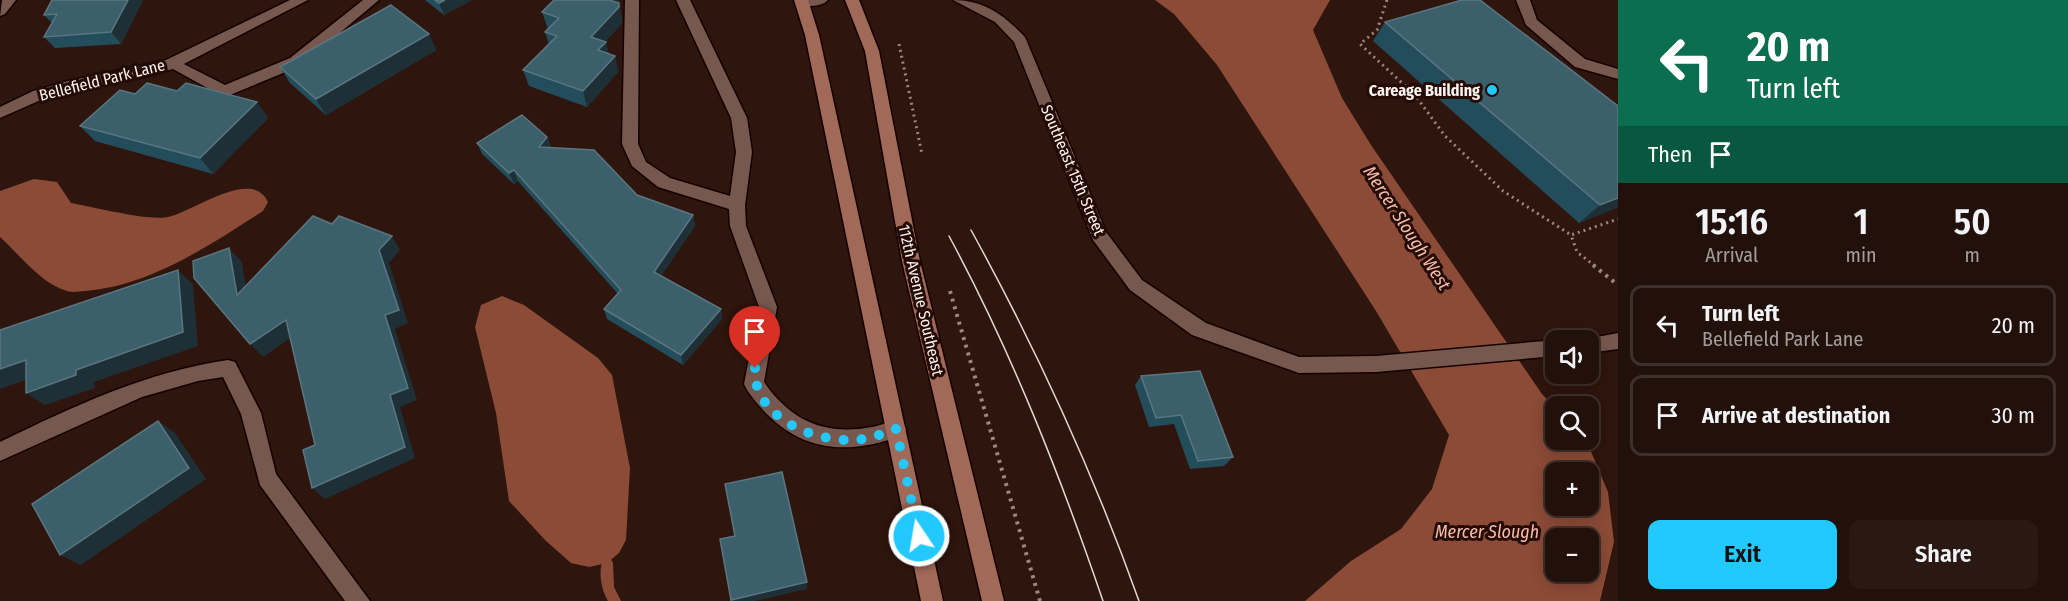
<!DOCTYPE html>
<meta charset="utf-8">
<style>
:root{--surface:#22100a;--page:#2a1913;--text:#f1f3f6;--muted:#a29d9c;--line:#3f302b;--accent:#23c9fe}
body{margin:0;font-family:"Fira Sans Condensed",sans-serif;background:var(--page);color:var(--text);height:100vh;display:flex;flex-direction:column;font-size:22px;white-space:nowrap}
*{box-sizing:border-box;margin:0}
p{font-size:20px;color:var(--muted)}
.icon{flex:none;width:33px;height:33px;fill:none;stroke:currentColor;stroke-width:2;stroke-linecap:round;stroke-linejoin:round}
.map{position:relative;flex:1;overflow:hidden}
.details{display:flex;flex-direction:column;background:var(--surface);width:450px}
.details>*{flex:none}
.banner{background:#0b6e4f;color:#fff;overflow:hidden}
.fabs{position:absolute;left:1545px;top:330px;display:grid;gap:12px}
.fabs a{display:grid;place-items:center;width:54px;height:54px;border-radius:12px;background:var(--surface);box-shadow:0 3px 15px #0003,0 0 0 2px var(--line);font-size:30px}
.pin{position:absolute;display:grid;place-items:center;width:51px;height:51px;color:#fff;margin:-62px -26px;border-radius:50% 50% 50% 0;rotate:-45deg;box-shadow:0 0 6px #0007}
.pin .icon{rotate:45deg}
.me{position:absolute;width:66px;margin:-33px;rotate:348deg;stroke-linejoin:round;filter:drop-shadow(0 0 4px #0008)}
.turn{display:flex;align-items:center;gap:21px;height:126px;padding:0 30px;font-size:27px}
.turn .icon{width:78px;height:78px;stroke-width:2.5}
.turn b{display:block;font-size:42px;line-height:51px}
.then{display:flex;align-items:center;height:57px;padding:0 30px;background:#0003;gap:12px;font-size:22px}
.eta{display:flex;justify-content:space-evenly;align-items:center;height:102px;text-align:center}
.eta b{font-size:36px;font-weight:600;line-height:42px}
.cta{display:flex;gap:12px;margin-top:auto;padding:12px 30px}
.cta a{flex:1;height:69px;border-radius:12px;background:var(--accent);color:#111;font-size:24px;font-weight:600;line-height:69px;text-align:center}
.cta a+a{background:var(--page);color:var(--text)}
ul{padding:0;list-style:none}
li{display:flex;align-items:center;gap:18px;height:81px;margin:0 12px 9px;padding:0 18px;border:3px solid var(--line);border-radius:12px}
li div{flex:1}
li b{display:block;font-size:22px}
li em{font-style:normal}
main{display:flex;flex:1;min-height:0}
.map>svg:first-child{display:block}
</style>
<main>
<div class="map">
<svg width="1618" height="601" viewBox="0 0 1618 601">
<rect width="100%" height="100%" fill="#2e150d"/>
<!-- water -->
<g fill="#8b4b36" fill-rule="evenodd">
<path d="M 1155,0 L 1330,0 L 1313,30 L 1342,98 L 1371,145 L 1542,394 L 1555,408 L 1556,440 L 1584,440 L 1587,442 L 1608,492 L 1614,542 L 1600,601 L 1305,601 L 1351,561 L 1401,529 L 1432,489 L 1449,435 L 1376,311 L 1217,65 L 1174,14 ZM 1556,472 L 1588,472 L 1588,506 L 1556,506 ZM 1556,538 L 1588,538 L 1588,572 L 1556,572 Z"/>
<path d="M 34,179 L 57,182 L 71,203 C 94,207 147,221 168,217 C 193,212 252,167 268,202 L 263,211 C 210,245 150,286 85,291 C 80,291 72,293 67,291 C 41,284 19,254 0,237 L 0,191 Z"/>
<polygon points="502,296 524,305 598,358 612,375 630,468 626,540 619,553 607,563 589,567 571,563 546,541 509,501 496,413 475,327 481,305"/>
</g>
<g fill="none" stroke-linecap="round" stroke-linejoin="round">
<!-- stream -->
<path fill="#8b4b36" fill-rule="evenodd" d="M 607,557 L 611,559 L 613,563 L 614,587 L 621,601 L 608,601 C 601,589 598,572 603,559 Z"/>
<!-- lane casing -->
<g stroke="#150200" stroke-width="3">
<g id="lane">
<polygon points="363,0 379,0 300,66 230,95 220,95 164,64 171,59 176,60 225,85 290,58"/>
<polygon points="1516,0 1530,0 1537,20 1585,59 1618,69 1618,79 1575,67 1526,25"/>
</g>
</g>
<!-- street casing -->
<g stroke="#150200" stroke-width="3">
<g id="street">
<polygon points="2,0 16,0 5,14 0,16"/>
<polygon points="290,0 308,0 176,68 145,77 69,91 43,99 0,118 0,107 33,91 68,81 166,60"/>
<path d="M 625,0 L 639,0 L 638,144 L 646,162 L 670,178 L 730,196 L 736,152 L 731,118 L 676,0 L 690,0 L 747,118 L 752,152 L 745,205 L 746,226 L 777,307 L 764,382 C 791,421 825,436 872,427 C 883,425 892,419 903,423 L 906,429 L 903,435 C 838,460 787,448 747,390 L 744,384 L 759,307 L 730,226 L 729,209 L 658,187 L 632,166 L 622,144 Z"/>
<path d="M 796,0 L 828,0 C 822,7 806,7 797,5 Z"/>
<path d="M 953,0 C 984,0 1004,15 1025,37 L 1106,232 L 1142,280 L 1206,323 L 1299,357 L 1376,356 L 1556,340 L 1556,356 L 1376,372 L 1299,373 L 1192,335 L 1130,290 L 1093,240 L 1014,42 L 995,22 Z"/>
<polygon points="1618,333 1618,349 1588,353 1588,340 1581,340"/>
<path d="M 228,360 L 235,362 L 261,413 L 276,474 L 370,601 L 345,601 L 260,485 L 241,414 L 223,377 L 198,381 L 142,397 L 0,461 L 0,442 C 74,406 146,372 228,360 Z"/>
</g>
</g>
<!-- secondary casing -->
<g stroke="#150200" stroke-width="3">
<g id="secondary">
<polygon points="794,0 808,0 819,35 943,601 921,601 805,35"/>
<polygon points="845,0 859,0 879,51 920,261 1004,601 982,601 902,261 865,51"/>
</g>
</g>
<!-- path-far1 -->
<g stroke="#9a8882" stroke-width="3" stroke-dasharray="2 4" stroke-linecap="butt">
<polyline points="1387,0 1377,30 1360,44 1415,95 1445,136 1503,191 1571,235"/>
<polyline points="899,44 922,154"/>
<polyline points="1595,266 1577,252 1571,235 1618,219"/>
</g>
<!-- path -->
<g stroke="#9a8882" stroke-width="4" stroke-dasharray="3 5" stroke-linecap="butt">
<polyline points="1593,265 1618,285"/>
<polyline points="950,291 1040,601"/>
</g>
<!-- lane -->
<use href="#lane" fill="#77584e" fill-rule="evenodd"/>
<!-- street -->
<use href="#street" fill="#77584e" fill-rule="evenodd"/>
<!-- secondary -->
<use href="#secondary" fill="#a06958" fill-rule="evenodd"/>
<!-- tram -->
<g stroke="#e5d8d4" stroke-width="1.5">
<path d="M 971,230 C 1037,350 1093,472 1139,601"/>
<path d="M 949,236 C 1012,353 1060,475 1103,601"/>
</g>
</g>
<!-- wall -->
<g fill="#244d5c">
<polygon points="143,0 121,44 55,48 44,37 52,23 44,15"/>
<polygon points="425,0 472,0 444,15"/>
<polygon points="554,0 618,0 619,3 622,23 605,42 609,54 615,56 618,72 587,107 529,86 523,70 549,44 545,32 548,29 542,12"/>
<polygon points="1385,22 1618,207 1579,223 1373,41"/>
<polygon points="429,34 436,50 326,115 290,83 280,67"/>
<polygon points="177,91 257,102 268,118 213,174 95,141 80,126 135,94"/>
<polygon points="547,137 551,147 637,195 693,215 695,226 661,276 721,309 722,319 683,365 607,319 604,309 618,294 518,181 514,184 482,154 477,143"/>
<polygon points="1141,376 1233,457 1224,466 1190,469 1174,424 1149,427 1135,385"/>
</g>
<!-- shaded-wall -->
<g fill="#1e2f36">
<polygon points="128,0 143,0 121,44 111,32"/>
<polygon points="445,0 472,0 444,15 439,3"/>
<polygon points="609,0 618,0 622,19 622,23 595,53 591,37"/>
<polygon points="429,34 436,50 326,115 316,99"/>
<polygon points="606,42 610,58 598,50"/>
<polygon points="615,56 618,72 587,107 583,91"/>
<polygon points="257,102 268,118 213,174 200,158"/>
<polygon points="547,137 551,149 539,147"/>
<polygon points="514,170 518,181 514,184 509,173"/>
<polygon points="1618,198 1618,207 1579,223 1600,205"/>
<polygon points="693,215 695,226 657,282 654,272"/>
<polygon points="392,236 400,250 389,263 408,323 395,329 417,400 400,407 415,458 325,499 312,488 390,395 385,315 379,250"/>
<polygon points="229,248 242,262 249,308 237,295"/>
<polygon points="178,270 193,284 198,346 94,382 95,388 45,405 26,393 76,370"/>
<polygon points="721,309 722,319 683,365 681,355"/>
<polygon points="286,320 298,333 263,357 250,344"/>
<polygon points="26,360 45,373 0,389 0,369"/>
<polygon points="158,421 175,433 206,479 81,565 60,555"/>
<polygon points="807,582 807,589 755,601 731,601 731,600"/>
</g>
<!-- building -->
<g fill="#3c5f6c" stroke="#5a7680" stroke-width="1.5">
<polygon points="52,0 128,0 111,32 44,37 57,14 44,15"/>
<polygon points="435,0 445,0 439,3"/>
<polygon points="554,0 609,0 619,3 619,7 591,37 606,42 598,50 615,56 583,91 523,70 557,36 545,32 559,18 542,12"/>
<polygon points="1462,0 1480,0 1618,106 1618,198 1600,205 1385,22"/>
<polygon points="391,5 429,34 316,99 280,67"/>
<polygon points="147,83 177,91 186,83 257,102 200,158 80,126 120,90 135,94"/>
<polygon points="522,115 547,137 539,147 594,150 637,195 693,215 654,272 721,309 681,355 604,309 621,290 514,170 509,173 477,143"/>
<polygon points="313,216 332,224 339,216 392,236 379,250 399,310 385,315 408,388 390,395 405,447 312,488 303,450 315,445 286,320 250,344 194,278 193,261 229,248 237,295"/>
<polygon points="178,270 183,332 76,370 76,375 26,393 26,360 0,369 0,330"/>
<polygon points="1200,371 1233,457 1198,461 1181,415 1156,418 1141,376"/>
<polygon points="158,421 189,468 60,555 32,504"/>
<polygon points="782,472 807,582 731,600 720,539 735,536 725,484"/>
</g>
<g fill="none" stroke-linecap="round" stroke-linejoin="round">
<!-- route -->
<path stroke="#23c9fe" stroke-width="10" stroke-dasharray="0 18" d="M 755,368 C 752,415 810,441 851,440 C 867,440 882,434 896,429 L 919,536"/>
</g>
<!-- markers -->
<circle fill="#23c9fe" stroke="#240c05" stroke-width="2" cx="1492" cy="90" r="6"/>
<g text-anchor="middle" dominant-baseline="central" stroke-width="6" stroke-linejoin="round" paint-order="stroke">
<!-- street labels -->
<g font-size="16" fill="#fdf2ee" stroke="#240c05">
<text transform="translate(102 80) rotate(-14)">Bellefield Park Lane</text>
<text transform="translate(1073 170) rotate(67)">Southeast 15th Street</text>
<text transform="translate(921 300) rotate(77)">112th Avenue Southeast</text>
</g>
<!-- poi labels -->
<g font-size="16" font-weight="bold" fill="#fdf2ee" stroke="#240c05" text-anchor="end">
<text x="1480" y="90">Careage Building</text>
</g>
<!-- water labels -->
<g font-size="18" font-style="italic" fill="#f7bca9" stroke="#240c05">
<text transform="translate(1407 228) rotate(57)">Mercer Slough West</text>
<text x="1487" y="532">Mercer Slough</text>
</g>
</g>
</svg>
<div class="fabs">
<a><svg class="icon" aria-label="sound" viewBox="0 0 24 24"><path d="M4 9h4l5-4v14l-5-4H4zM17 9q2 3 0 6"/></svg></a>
<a><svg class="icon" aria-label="search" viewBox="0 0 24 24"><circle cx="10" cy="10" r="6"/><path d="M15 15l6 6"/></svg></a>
<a>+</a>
<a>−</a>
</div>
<div class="pin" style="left:755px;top:368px;background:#d93025"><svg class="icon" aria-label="arrive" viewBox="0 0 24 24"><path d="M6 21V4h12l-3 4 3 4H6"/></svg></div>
<svg class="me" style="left:919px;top:536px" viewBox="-20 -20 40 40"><circle r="17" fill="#23c9fe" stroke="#fff" stroke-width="3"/><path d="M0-11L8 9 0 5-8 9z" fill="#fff"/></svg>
</div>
<section class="details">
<div class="banner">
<div class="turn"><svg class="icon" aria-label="left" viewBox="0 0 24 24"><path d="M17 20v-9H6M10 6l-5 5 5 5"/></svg><div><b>20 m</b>Turn left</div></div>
<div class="then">Then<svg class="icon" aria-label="arrive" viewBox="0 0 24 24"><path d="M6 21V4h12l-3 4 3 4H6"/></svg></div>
</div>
<div class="eta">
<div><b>15:16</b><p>Arrival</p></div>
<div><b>1</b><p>min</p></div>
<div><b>50</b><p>m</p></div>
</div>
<ul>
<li><svg class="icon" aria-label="left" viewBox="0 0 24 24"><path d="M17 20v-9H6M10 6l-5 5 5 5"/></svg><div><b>Turn left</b><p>Bellefield Park Lane</p></div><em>20 m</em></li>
<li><svg class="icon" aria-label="arrive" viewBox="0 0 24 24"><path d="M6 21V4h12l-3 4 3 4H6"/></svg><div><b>Arrive at destination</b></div><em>30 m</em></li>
</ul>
<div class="cta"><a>Exit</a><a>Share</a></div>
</section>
</main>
